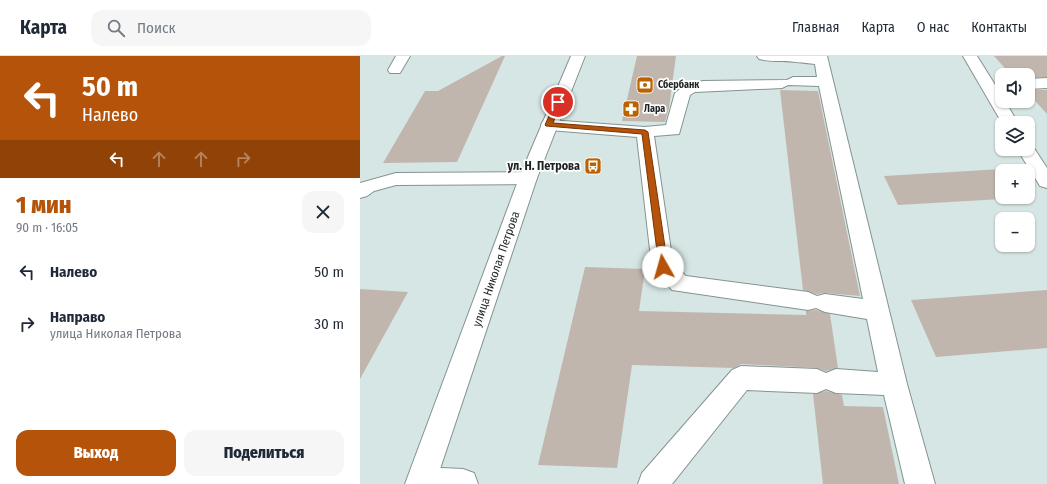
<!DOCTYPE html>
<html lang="ru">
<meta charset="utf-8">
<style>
:root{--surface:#fff;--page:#f6f6f7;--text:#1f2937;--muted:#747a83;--line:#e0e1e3;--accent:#b45309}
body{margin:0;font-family:"Fira Sans Condensed",sans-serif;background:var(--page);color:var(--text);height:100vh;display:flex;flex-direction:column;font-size:15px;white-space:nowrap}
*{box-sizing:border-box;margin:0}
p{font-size:13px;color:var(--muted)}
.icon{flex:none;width:22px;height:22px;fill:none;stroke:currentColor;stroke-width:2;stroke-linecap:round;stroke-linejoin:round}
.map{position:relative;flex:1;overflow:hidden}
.drawer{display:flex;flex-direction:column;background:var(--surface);width:360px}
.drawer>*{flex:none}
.top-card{background:#b45309;color:#fff;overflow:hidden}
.tools{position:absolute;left:635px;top:12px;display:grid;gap:8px}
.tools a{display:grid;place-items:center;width:40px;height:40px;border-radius:8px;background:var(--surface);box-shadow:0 1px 3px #0004;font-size:20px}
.pin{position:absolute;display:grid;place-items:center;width:34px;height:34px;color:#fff;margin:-17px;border:2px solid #fff;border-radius:50%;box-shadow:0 1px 4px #0007}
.me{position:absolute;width:44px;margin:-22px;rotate:353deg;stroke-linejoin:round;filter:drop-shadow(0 0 3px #0008)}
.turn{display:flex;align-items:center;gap:14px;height:84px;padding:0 16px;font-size:18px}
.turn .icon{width:52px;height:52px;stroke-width:2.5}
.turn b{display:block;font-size:28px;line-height:34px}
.lanes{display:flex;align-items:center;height:38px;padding:0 16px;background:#0003;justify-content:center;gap:20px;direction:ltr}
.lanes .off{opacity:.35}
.round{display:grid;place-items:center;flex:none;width:42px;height:42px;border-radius:12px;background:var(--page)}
.summary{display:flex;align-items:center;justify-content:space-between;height:68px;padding:0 16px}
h1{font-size:24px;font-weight:800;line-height:30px;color:var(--accent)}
.primary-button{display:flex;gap:8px;margin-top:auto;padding:8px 16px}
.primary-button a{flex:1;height:46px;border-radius:12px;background:var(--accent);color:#fff;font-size:16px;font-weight:800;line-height:46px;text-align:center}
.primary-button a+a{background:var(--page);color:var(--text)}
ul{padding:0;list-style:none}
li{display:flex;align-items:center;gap:12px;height:52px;padding:0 16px}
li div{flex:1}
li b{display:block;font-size:15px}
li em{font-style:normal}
header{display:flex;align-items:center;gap:24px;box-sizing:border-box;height:56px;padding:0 20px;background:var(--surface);border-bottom:1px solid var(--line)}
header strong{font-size:19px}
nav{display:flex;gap:22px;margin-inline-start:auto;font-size:14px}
.search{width:280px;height:36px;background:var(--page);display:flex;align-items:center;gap:10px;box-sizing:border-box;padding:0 14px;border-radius:12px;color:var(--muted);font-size:15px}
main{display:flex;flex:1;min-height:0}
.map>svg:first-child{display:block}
</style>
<header>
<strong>Карта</strong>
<div class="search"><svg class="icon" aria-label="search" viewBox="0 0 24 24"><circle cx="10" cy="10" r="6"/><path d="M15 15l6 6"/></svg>Поиск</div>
<nav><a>Главная</a><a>Карта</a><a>О нас</a><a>Контакты</a></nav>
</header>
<main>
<section class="drawer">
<div class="top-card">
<div class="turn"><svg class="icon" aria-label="left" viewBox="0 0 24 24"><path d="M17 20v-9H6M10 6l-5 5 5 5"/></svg><div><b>50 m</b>Налево</div></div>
<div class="lanes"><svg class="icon" aria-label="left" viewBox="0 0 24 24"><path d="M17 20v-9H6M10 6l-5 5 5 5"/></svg><svg class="icon off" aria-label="ahead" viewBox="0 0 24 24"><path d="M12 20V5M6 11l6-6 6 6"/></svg><svg class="icon off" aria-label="ahead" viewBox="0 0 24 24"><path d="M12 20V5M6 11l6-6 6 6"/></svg><svg class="icon off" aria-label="right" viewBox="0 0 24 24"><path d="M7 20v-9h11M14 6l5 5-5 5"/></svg></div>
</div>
<div class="summary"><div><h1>1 мин</h1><p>90 m · 16:05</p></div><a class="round"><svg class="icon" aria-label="close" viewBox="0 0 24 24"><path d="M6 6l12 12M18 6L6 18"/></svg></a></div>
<ul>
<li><svg class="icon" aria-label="left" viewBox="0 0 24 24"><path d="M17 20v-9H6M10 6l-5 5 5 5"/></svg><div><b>Налево</b></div><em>50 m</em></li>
<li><svg class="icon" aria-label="right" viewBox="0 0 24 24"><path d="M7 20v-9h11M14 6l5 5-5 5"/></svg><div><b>Направо</b><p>улица Николая Петрова</p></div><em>30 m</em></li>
</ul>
<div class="primary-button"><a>Выход</a><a>Поделиться</a></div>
</section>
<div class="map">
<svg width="687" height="428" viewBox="0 0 687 428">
<rect width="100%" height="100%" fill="#d6e6e4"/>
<!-- building -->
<g fill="#c1b6ae">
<polygon points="142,0 145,0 97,106 23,107 65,35 78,35"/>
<polygon points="277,0 316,0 309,52 305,66 262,65"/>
<polygon points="634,0 687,0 687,21 668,22 668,19 651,19"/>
<polygon points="420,34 458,35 500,240 465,237 457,238 443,234"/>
<polygon points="668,34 687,34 687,58 668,37"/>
<polygon points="642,113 642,143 538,149 524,120"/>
<polygon points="225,211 285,213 279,255 446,259 446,255 456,254 470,258 478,312 466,315 457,312 381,308 374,312 272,309 257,412 178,409"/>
<polygon points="0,233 48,236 0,323"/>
<polygon points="687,234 687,292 576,301 551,244"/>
<polygon points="466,335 482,339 484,350 523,351 539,428 463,428 453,338"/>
</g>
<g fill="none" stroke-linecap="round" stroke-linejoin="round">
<!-- minor casing -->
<g stroke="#849391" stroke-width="2">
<g id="minor">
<polygon points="36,0 50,0 40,17 30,17 28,14"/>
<path d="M 397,0 L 467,0 L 547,328 L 575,428 L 545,428 L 524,339 L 476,337 L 466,333 L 457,337 L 387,334 L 312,428 L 278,428 L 282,417 L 372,314 L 381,310 L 457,313 L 466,317 L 476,313 L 518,316 L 507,263 L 465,256 L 456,252 L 448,254 L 312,234 L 292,211 L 277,81 L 189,74 L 183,73 L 181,69 L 183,65 L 189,64 L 285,71 L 306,69 L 315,37 L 325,29 L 343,25 L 427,24 L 433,21 L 457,21 L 455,8 C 444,7 431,5 422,5 C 414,5 407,5 399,3 ZM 428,29 L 459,30 L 503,243 L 465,238 L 457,240 L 448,236 L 326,220 L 313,208 L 294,80 L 319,78 L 330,39 L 335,36 L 422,32 Z"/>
<polygon points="603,0 617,0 642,40 642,45 645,45 658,67 642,67"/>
<polygon points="687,22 687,32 668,33 668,23"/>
<polygon points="668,88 672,89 687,112 687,132 680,130 657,93 668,93"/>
<polygon points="168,116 175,118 177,122 175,126 168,128 36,129 14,135 7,140 0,142 0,127 36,117"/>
<polygon points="61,411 103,413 114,417 118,428 47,428 51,416"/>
</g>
</g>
<!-- major casing -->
<g stroke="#849391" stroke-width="2">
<polygon id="major" points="211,0 225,0 177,122 75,428 45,428 159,122"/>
</g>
<!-- minor -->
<use href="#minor" fill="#fff" fill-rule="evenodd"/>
<!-- major -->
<use href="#major" fill="#fff" fill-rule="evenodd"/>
</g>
<!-- route -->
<polygon fill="#b45309" stroke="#753606" points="198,44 202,46 193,67 285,74 288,76 308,211 307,213 303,214 299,211 282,78 186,70 185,69 195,46"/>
<!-- icons -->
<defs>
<g id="bank-square" transform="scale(0.9)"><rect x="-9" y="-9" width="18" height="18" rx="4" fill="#bb6200" stroke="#fff"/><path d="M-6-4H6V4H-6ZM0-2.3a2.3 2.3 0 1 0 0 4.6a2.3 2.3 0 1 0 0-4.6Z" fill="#fff"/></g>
<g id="pharmacy-square" transform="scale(0.9)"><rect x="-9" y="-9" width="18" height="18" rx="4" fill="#bb6200" stroke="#fff"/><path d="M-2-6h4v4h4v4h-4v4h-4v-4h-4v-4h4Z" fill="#fff"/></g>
<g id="bus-square" transform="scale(0.9)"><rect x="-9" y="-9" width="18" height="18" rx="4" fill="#bb6200" stroke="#fff"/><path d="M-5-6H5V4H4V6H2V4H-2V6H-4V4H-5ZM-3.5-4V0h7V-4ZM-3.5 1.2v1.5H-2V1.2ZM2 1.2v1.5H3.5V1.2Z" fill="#fff"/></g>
</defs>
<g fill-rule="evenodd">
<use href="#bank-square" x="285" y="29"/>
<use href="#pharmacy-square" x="271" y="53"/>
<use href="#bus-square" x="233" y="110"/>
</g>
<g text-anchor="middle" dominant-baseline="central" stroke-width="3.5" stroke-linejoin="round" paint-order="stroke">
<!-- far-poi labels -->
<g font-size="10" font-weight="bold" fill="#1d2322" stroke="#fff" text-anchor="start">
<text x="298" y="29">Сбербанк</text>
<text x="284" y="53">Лара</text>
</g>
<!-- poi labels -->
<g font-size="12" font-weight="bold" fill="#1d2322" stroke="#fff" text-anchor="end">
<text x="220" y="110">ул. Н. Петрова</text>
</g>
<!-- street labels -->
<g font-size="12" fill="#1d2322" stroke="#fff">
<text transform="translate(136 213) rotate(-71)">улица Николая Петрова</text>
</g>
</g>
</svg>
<div class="tools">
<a><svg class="icon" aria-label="sound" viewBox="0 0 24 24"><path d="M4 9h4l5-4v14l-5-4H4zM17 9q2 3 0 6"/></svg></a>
<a><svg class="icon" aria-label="layers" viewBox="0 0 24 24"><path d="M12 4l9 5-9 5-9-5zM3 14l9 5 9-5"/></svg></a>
<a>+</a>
<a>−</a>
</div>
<div class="pin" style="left:198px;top:46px;background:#d93025"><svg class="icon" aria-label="arrive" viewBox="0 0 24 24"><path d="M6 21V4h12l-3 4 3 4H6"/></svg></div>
<svg class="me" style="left:303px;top:211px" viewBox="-20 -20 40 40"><circle r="19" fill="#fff"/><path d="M0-13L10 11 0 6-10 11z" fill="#b45309"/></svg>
</div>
</main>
